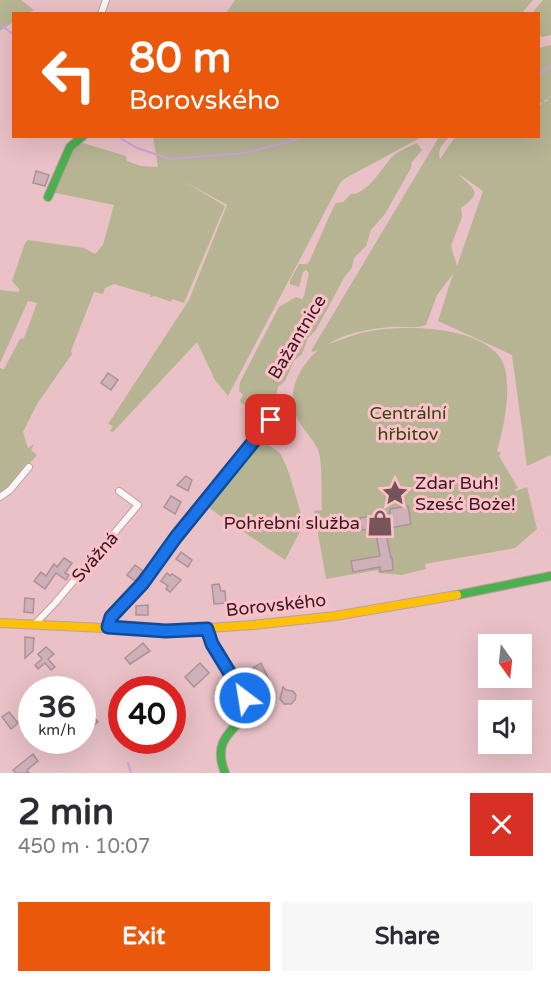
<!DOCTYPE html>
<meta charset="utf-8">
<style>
:root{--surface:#fff;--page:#f7f7f7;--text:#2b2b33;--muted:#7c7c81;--accent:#ea580c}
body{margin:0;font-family:"Varela Round",sans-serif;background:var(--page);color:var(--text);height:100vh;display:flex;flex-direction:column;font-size:22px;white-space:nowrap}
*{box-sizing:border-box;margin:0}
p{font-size:20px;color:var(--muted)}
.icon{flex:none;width:33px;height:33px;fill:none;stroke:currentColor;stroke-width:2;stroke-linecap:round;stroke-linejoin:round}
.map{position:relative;height:773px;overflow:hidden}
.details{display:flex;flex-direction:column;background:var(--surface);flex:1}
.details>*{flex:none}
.top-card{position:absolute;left:12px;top:12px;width:528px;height:126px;border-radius:0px;box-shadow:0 6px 24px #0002;background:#ea580c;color:#fff;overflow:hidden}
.needle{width:39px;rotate:165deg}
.tools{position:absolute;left:478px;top:634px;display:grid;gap:12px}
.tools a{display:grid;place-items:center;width:54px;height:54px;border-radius:0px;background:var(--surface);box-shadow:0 6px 24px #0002;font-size:30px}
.speed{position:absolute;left:18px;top:676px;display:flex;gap:12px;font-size:30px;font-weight:700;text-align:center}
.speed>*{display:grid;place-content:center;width:78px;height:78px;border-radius:50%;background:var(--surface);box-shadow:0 6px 24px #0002;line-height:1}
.speed small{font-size:15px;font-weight:400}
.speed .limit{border:9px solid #d22;background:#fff;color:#111}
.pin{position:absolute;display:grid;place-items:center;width:51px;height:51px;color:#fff;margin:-26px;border-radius:12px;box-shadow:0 3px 9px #0006}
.me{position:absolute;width:66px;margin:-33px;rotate:329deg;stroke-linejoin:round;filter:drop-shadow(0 0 4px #0008)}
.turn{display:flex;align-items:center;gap:21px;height:126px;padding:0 18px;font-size:27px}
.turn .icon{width:78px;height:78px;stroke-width:2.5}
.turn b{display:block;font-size:42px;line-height:51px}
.round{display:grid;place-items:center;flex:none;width:63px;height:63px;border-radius:0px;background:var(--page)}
.overview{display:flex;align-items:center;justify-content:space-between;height:102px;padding:0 18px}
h1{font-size:36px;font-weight:800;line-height:45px}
.cta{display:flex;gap:12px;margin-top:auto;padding:12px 18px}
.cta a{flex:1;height:69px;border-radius:0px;background:var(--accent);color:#fff;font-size:24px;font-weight:800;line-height:69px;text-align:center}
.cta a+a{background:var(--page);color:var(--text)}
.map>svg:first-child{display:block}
</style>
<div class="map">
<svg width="551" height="773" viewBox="0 0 551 773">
<rect width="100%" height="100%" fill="#e9c1c7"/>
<!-- green -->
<g fill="#b6b493" fill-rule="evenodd">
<polygon points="0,0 21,0 34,10 28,13 14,14 13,22 0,31"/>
<polygon points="235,0 533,0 521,14 226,13"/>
<polygon points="543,0 551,0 551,35 542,37 539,35 538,14 532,13"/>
<path d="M 551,45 L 551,455 L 527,466 L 512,355 L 438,321 L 453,274 L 437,295 L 426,325 C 416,329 404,326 393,327 C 371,328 346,333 328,344 C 342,340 356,333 371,331 C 406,325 475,326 499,356 C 515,377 504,428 497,451 L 501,453 L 499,456 L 518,488 L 515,489 L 516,491 L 527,487 L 537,529 L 515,548 L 425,564 L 426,569 L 401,575 L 379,573 L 378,570 L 326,579 L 314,511 L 322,510 C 321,495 323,462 318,450 C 314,440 305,432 300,423 C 283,397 298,368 318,350 L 313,352 L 311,351 L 439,137 L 449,137 C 443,144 437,149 440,159 L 455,137 L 538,136 L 539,48 ZM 459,174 L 483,191 L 457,266 L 451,246 L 462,217 L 461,208 C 485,191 472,189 459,174 Z"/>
<polygon points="153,137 422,137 344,179 340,183 228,396 215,380 197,342 113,432 110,431 113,426 108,424 189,300 227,205 182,180 225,206 184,303 172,299 171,302 155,296 150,297 151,295 114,284 105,288 103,294 94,292 71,351 72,354 37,404 23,432 28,448 34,444 31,450 37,455 0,495 0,368 4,369 20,339 24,338 37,303 28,301 0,363 0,290 18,292 20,290 12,281 25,243 28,240 84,248 95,254 103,245 114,205 51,192 72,146 83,143 126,156 127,161 141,166 158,167"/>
<path d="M 417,143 L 422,150 L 412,162 L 411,168 L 385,214 L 371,230 L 366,246 L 354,258 L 352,268 L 345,276 L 316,330 L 308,338 L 302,354 L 294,361 L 285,381 L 278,387 L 276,396 L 268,405 L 253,402 L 249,407 L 241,403 L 240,400 L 243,395 L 239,391 L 240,382 L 279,307 L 296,297 L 302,299 L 304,296 L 309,273 L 306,270 L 303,272 L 299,287 L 290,284 L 290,281 L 299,264 L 307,264 L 310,260 L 333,208 L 336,203 L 343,202 L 351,194 C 367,195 382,168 392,157 C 398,151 409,147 417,143 Z"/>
<polygon points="261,439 281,454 289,473 304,524 285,560 206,506"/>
</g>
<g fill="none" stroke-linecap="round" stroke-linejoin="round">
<!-- stream -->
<g stroke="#cda3dc" stroke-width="2">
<polyline points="0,24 14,35"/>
<polyline points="538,75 551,65"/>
<polyline points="117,136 137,148 170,159 244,153 293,141 302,136"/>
<polyline points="128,763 131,773"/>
</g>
</g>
<!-- building -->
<g fill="#ceb0b8" stroke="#ad9098" stroke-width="1.5">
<polygon points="36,171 49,175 45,186 33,183"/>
<polygon points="108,373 118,380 111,390 101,383"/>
<polygon points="186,476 192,480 188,491 177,485"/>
<polygon points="171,496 181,502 175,514 164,507"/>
<polygon points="408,506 411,524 385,529 391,558 392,558 393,570 380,572 380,567 353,572 351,561 380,556 375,528 362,530 360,518 390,513 390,509"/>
<polygon points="181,552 192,560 188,567 176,559"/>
<polygon points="64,558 72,563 65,573 69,575 66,580 56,573 45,589 34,581 41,572 46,576 54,564 57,567"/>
<polygon points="135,565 143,571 135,581 127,575"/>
<polygon points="167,573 170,576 172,574 181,580 170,592 166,589 168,586 161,581"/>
<polygon points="219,584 221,591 225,591 226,603 214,604 212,585"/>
<polygon points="25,598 34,599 33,613 24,612"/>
<polygon points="148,605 148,615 136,615 136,606"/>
<polygon points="25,637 34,638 33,651 25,658"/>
<polygon points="143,643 150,651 130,664 125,658"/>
<polygon points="46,647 54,654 48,659 55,667 51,670 45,663 38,669 35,665 42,659 38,654"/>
<polygon points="200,663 209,673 194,687 185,677"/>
<polygon points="261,663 269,680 263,683 253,668"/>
<polygon points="218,684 222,686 224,684 231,693 223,699 216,690 218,688"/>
<polygon points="283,687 286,690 293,691 296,695 295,700 291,704 284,704 280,699"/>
<polygon points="253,691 255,694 260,691 266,703 255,708 249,694"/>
<polygon points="89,711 98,722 89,729 82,720 82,716"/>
<polygon points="9,712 18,723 11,729 2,717"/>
<polygon points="33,754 38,761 27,770 29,773 16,773 13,770"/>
</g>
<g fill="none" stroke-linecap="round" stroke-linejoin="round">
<!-- street casing -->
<g stroke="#be9ea3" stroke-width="8">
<g id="street">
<polyline points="101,14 106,0"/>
<polyline points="0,497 10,490 29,467"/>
<polyline points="34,625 55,603 138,505 119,491"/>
</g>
</g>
<!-- fast casing -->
<g stroke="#be9ea3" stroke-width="10">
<g id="fast">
<polyline points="48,197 70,147 83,136"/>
<polyline points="457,595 551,576"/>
<path d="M 207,629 C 219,658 240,682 248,713 C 228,734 213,743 225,773"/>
</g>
</g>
<!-- slow casing -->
<g stroke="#be9ea3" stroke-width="10">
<polyline id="slow" points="0,623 166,631 253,625 335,616 457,595"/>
</g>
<!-- jam casing -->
<g stroke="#be9ea3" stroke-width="10">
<polyline id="jam" points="108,627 115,614 145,581 271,420"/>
</g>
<!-- path -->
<g stroke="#d4c7ca" stroke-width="1.5" stroke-dasharray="4.5 3" stroke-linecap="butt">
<polyline points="526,14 539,0"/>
<polyline points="538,106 551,97"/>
<polyline points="273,412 275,406 435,136"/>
<polyline points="513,555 541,541 551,530"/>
<polyline points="334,606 460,585 463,587"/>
<polyline points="160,690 206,649"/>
<polyline points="57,773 122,722"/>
</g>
<!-- street -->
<use href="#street" stroke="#fcf6f7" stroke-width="6"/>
<!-- fast -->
<use href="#fast" stroke="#4caf50" stroke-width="8"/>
<!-- slow -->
<use href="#slow" stroke="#ffc107" stroke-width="8"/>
<!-- jam -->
<use href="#jam" stroke="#c62828" stroke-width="8"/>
</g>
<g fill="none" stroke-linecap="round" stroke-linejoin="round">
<!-- route casing -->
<g stroke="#114b97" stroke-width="15">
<polyline id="route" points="245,698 212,644 207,629 166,631 108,627 111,617 143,583 176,537 271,420"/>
</g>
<!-- route -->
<use href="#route" stroke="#1a73e8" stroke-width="10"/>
</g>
<!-- icons -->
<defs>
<g id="sight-bare" transform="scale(2.07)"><path d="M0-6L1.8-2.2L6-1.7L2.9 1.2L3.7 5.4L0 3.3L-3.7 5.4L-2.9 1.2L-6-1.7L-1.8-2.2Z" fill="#75545a" stroke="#fec1ca" stroke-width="2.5" paint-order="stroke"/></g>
<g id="shop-bare" transform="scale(2.07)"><path d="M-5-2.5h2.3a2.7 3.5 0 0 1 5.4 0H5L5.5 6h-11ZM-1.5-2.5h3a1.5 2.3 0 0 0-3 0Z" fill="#75545a" stroke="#fec1ca" stroke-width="2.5" paint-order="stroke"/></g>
</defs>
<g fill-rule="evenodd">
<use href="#sight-bare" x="395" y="493"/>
<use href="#shop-bare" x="380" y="523"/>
</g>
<g text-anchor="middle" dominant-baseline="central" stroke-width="6" stroke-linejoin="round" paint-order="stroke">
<!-- street labels -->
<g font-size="18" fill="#361a1f" stroke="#fec1ca">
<text transform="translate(297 337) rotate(-59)">Bažantnice</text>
<text transform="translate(95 557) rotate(-49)">Svážná</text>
<text transform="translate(276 605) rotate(-6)">Borovského</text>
</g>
<!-- park labels -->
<g font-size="18" fill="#31480a" stroke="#fec1ca">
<text x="408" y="413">Centrální<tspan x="408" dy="21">hřbitov</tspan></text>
</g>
<!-- poi labels -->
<g font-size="18" fill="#361a1f" stroke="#fec1ca" text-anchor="start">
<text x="415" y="483">Zdar Buh!<tspan x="415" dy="21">Sześć Boże!</tspan></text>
<text x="360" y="523" text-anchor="end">Pohřební služba</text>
</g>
</g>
</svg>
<div class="tools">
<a><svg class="needle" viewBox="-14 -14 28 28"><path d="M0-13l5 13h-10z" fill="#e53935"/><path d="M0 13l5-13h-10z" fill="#7c7c81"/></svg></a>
<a><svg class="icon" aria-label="sound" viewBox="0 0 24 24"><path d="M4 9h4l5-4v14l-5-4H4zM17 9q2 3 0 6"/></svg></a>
</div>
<div class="speed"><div>36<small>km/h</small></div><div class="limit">40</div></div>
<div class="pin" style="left:271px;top:420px;background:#d93025"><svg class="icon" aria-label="arrive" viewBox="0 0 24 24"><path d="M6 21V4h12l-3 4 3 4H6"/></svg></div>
<svg class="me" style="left:245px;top:698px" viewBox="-20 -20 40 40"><circle r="17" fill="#1a73e8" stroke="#fff" stroke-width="3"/><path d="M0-11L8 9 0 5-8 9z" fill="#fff"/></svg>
<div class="top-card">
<div class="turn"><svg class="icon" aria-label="left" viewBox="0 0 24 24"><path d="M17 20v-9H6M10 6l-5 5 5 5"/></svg><div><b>80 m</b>Borovského</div></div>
</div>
</div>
<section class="details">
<div class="overview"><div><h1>2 min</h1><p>450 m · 10:07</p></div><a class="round" style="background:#d93025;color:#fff"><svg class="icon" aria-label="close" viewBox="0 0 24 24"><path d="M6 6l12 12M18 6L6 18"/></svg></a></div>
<div class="cta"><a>Exit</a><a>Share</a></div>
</section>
